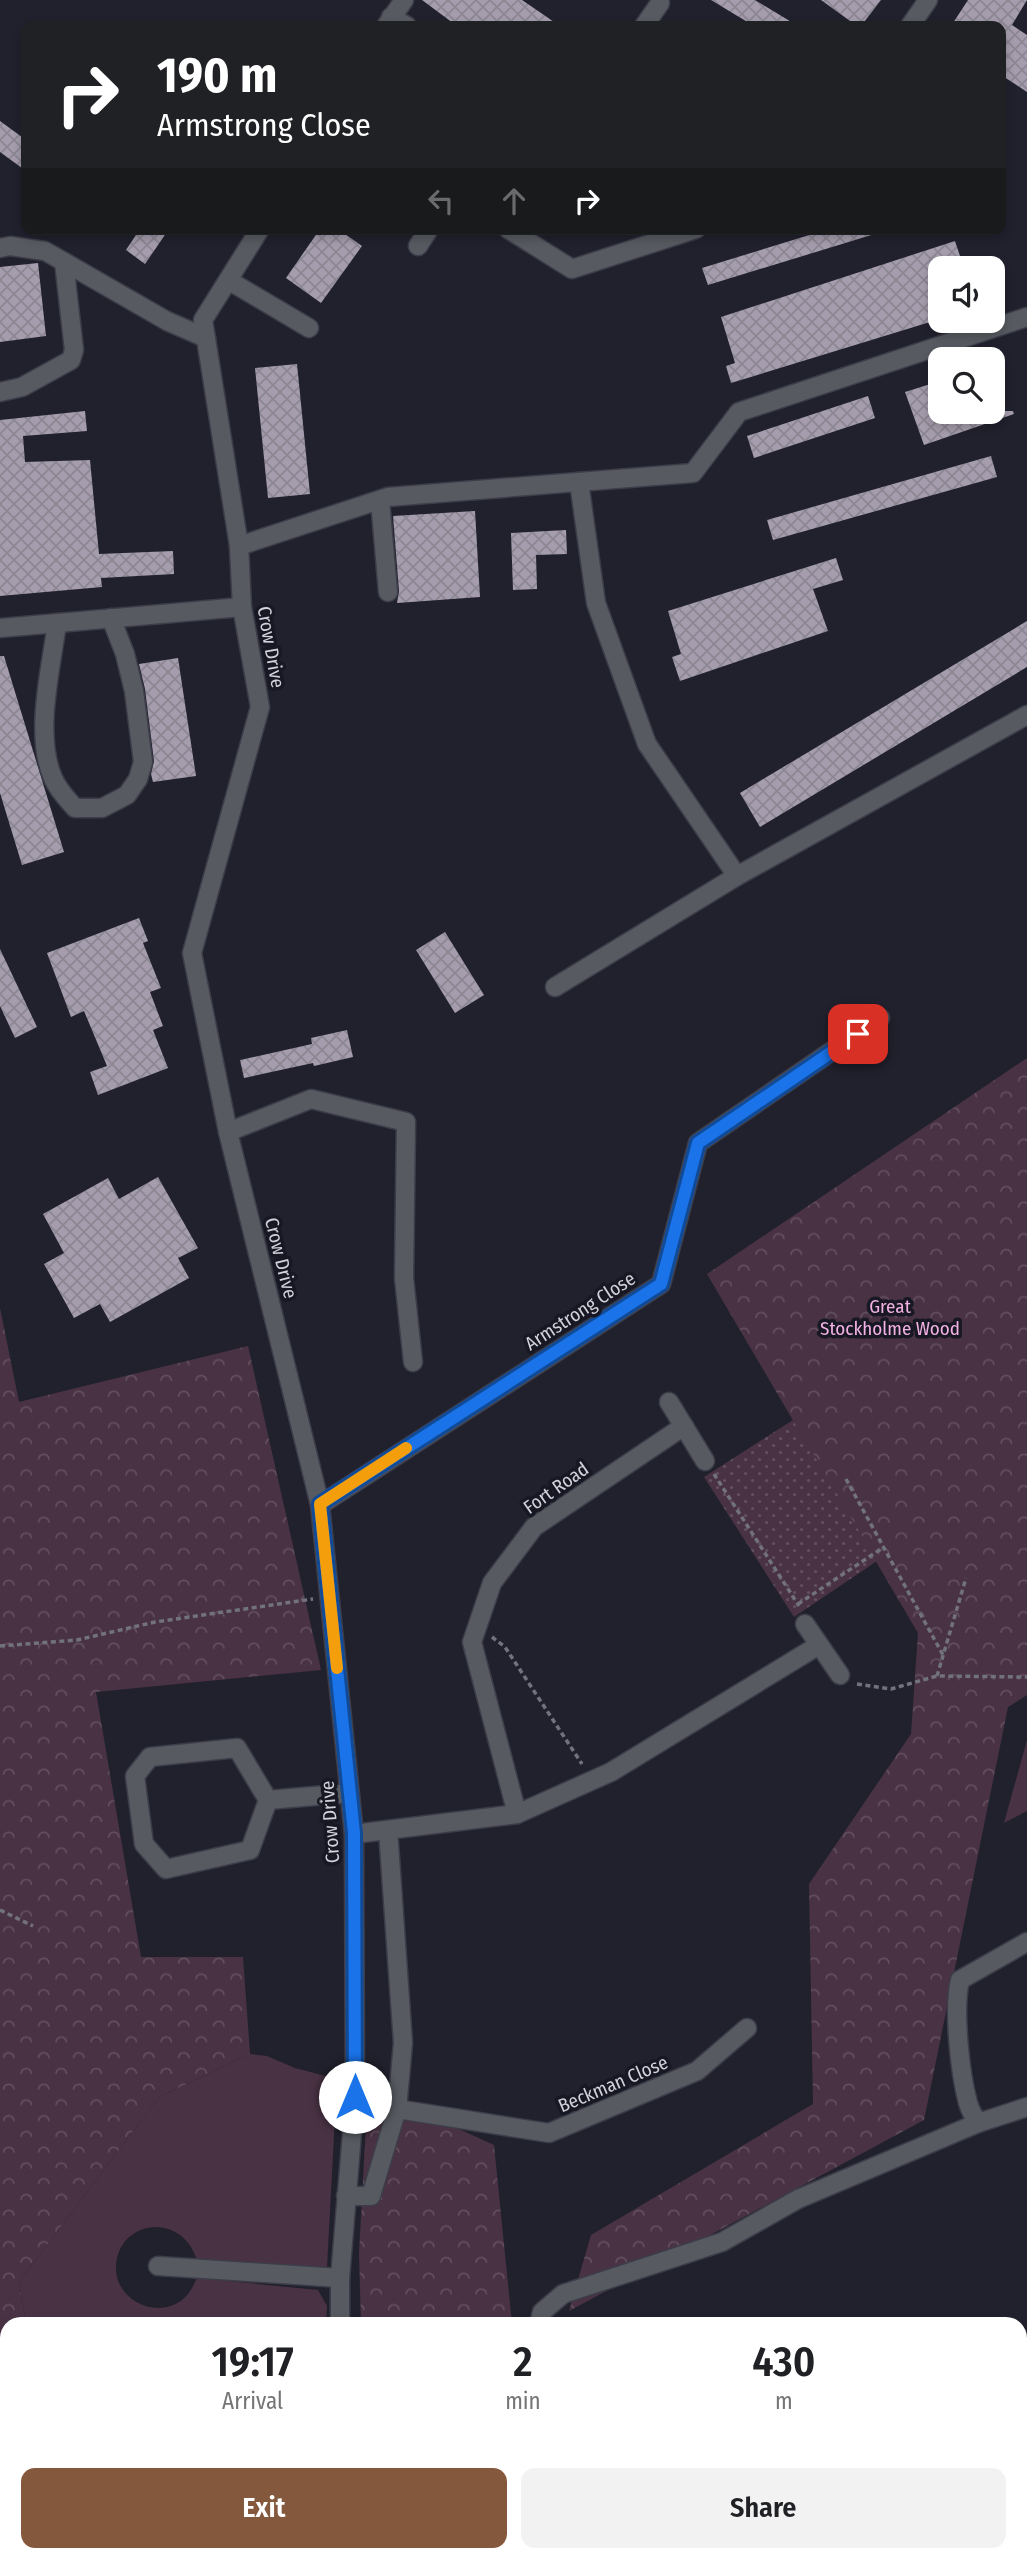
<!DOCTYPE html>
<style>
:root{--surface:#fff;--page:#f2f2f2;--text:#202124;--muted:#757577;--accent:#84583c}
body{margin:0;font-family:"Fira Sans Condensed",sans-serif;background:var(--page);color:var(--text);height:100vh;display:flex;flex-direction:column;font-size:26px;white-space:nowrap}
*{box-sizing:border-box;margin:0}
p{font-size:23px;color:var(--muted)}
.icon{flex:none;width:38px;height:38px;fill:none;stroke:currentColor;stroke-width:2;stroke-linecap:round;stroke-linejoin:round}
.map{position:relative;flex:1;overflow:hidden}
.side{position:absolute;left:0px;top:2317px;width:1027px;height:245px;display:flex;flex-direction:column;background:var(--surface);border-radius:21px 21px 0 0;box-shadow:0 4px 10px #0003}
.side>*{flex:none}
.top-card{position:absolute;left:21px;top:21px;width:985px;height:214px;border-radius:14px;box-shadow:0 4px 10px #0003;background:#202124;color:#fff;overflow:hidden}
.tools{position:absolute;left:928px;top:256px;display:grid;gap:14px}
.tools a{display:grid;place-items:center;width:77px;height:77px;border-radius:14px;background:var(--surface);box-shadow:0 4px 10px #0003;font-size:35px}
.pin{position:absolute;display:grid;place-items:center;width:60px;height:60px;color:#fff;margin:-30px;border-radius:14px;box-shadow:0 4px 10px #0006}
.me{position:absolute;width:77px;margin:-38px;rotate:0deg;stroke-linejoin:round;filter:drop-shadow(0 0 5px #0008)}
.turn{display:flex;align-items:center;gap:24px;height:147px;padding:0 21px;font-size:32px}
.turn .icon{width:91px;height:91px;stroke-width:2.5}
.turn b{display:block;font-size:49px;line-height:60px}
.lanes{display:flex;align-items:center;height:66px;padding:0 21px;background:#0003;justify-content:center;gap:35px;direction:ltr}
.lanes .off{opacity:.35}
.eta{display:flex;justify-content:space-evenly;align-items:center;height:119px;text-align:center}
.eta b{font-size:42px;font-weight:600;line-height:49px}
.button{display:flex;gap:14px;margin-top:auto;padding:14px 21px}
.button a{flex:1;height:80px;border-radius:14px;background:var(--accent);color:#fff;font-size:28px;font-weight:600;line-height:80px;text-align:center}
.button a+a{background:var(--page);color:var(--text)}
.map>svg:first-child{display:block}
</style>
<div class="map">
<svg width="1027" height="2562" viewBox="0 0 1027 2562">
<defs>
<pattern id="forest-crowns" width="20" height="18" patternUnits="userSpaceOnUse" patternTransform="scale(1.75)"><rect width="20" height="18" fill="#493244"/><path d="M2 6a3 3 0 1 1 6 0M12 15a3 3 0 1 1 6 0" fill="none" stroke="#624f5e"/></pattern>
<pattern id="park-dots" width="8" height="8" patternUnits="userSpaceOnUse" patternTransform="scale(1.75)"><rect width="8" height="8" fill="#493244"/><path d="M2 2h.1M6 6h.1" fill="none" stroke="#624f5e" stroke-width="1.8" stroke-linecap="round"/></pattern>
<pattern id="building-cross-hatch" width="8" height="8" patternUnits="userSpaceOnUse" patternTransform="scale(1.75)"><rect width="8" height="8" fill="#a59dad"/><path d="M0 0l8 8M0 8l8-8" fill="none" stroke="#8c8692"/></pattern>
</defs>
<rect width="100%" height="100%" fill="#21212e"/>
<!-- grass -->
<g fill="#493244">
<polygon points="1027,1740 1027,1811 1004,1823"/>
<path d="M 250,2054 L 267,2056 L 295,2068 L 337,2079 L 327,2267 L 198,2264 C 184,2209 117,2220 116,2267 C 115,2300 156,2320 182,2300 C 190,2294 193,2286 197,2278 L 318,2290 L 327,2306 L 326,2324 L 26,2324 L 19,2282 L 159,2097 Z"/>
</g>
<!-- forest -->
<g fill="url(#forest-crowns)">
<polygon points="1027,1058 1027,1695 1008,1707 924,2120 569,2311 591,2235 813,2104 809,1884 911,1734 918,1633 707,1274"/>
<polygon points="0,1308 19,1402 248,1346 321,1670 96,1692 141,1957 243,1957 250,2054 159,2097 19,2282 26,2324 7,2324 7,2555 326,2555 326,2562 0,2562"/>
<polygon points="368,2088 494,2145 512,2324 361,2324 359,2253"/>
<polygon points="367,2555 528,2555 529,2562 367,2562"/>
</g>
<!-- park -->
<polygon fill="url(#park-dots)" points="793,1420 877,1561 794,1617 704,1477"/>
<!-- building -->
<g fill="url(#building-cross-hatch)">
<polygon points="422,0 522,0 560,26 457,26"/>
<polygon points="711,0 755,0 798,26 754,26"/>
<polygon points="821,0 881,0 861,26 857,26"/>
<polygon points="968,0 1027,0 1012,25 1027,35 1027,92 1001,75 1001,26 951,26"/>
<polygon points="0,121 26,140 26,171 0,152"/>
<polygon points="140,229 169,229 145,264 126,250"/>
<polygon points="320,229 338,229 362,246 321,303 286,278"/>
<polygon points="829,229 878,229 878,233 708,285 702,268"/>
<polygon points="955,241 964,268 940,268 940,319 731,383 726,366 735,363 721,317"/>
<polygon points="38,263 46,336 0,342 0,267"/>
<polygon points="297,364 310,494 268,498 255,368"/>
<polygon points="940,381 940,411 1013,411 1014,414 924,445 905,392"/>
<polygon points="868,396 875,418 754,458 747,436"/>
<polygon points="85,411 87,431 23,436 25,462 90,460 99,554 173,551 174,574 101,578 102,587 0,596 0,420"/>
<polygon points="991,456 997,477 773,540 767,520"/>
<polygon points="475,511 480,597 397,603 399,591 393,516"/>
<polygon points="566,530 567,554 536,555 537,589 513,590 511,533"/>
<polygon points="836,558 843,580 813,589 828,631 680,681 672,657 681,654 668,611"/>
<polygon points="1027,621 1027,667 760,827 740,793"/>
<polygon points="0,656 4,656 64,852 22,865 0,793"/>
<polygon points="178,658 196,776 153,782 151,774 154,761 145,689 139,664"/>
<polygon points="139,918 148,941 143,943 161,988 150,992 163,1026 153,1030 168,1068 98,1095 90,1072 107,1066 84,1011 71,1017 47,953"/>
<polygon points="445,932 484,995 455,1013 416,950"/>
<polygon points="0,949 37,1027 15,1038 0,1006"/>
<polygon points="347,1030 353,1057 314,1066 313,1063 244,1078 240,1060 312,1044 311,1038"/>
<polygon points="158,1177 198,1248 178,1258 189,1278 110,1322 100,1304 74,1318 44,1264 64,1253 43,1214 108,1178 119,1199"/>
</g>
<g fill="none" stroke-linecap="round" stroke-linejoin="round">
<!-- minor casing -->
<g stroke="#3d3d4a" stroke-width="21">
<g id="minor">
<polyline points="391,17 407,26"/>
<polyline points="386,26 404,0"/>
<polyline points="644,26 660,3"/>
<polyline points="910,26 928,0"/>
<polyline points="260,229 203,320 239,546 242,607 260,707 192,953 228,1132 320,1505 354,1834 355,2097 340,2278 340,2324"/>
<polyline points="508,229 572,269 696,229"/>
<polyline points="418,246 429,229"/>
<polyline points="0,248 10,246 45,251 167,321 206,338"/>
<polyline points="228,280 309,328"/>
<polyline points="0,392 22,387 71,360 74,350 64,262"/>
<polyline points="380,500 388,592"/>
<polyline points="239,546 388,497 693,473 739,412 1027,317"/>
<path d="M 57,623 C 51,669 34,734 53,778 C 58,790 67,799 75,808 L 102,808 L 127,795 L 138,779 L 143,762 L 134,691 L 125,654 L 111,618"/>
<polyline points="0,628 242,607"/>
<polyline points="737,876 1027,715"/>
<polyline points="555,987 737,876 647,744 596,603 579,482"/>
<polyline points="228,1132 311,1099 406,1122 404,1278 413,1362"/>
<polyline points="669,1402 705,1461"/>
<polyline points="320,1505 661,1284 698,1143 880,1018"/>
<polyline points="805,1624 840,1675"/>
<polygon points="237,1748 268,1800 250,1850 166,1869 144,1844 135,1776 150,1757"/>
<polyline points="268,1800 349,1793"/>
<polyline points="517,1814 472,1642 492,1583 534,1527 684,1426"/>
<polyline points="354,1834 517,1814 611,1772 819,1645"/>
<path d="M 1027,1942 L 960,1980 C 953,2010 960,2073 968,2103 C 970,2110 974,2117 978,2123 L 1027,2107"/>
<polyline points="397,2109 549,2133 697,2071 747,2028"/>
<polyline points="346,2196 371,2196 397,2109 403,2043 388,1830"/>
<polyline points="158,2266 340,2278"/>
<polyline points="539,2324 542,2312 563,2294 722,2242 798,2199 978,2123"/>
<polyline points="343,2555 343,2562"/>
<polyline points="551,2555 551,2562"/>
</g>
</g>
<!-- path -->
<g stroke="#71727d" stroke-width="3.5" stroke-dasharray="5 3.5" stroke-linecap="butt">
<polyline points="714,1474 799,1606"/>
<polyline points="846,1479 943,1655"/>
<polyline points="798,1604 884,1547"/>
<polyline points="492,1637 505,1647 582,1764"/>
<polyline points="0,1646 77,1640 155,1622 313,1599"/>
<polyline points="937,1676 966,1578"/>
<polyline points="857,1684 891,1689 937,1676 1027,1677"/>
<polyline points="0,1910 33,1926"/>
</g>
<!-- minor -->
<use href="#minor" stroke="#575b61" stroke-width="18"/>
</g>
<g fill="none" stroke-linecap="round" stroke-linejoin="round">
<!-- route casing -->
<g stroke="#114b97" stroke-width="18">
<polyline id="route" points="355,2097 354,1833 320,1504 661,1284 698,1143 858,1034"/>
</g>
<!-- route -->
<use href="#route" stroke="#1a73e8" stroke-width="12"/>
<!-- slow -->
<polyline stroke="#f59e0b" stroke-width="12" points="337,1668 320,1504 406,1448"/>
</g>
<g text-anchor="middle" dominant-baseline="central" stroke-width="7" stroke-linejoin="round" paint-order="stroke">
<!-- street labels -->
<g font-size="19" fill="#d1d2db" stroke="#181824">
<text transform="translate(271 647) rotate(80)">Crow Drive</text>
<text transform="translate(281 1258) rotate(76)">Crow Drive</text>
<text transform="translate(580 1311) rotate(-33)">Armstrong Close</text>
<text transform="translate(556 1488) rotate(-35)">Fort Road</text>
<text transform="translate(330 1822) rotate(-94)">Crow Drive</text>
<text transform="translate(613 2084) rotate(-23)">Beckman Close</text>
</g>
<!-- park labels -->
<g font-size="19" fill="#f1b1e2" stroke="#181824">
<text x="890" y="1306">Great<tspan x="890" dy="22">Stockholme Wood</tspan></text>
</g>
</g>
</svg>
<div class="tools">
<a><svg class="icon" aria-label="sound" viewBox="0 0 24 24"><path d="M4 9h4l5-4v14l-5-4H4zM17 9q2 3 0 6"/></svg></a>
<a><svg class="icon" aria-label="search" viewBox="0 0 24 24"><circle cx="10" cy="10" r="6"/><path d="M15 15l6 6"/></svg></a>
</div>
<div class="pin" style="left:858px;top:1034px;background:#d93025"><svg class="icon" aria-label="arrive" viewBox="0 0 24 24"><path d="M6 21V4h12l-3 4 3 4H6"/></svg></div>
<svg class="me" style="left:355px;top:2097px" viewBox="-20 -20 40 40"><circle r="19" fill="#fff"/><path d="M0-13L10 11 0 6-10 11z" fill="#1a73e8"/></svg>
<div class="top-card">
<div class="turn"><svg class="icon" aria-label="right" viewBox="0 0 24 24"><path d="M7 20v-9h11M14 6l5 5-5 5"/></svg><div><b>190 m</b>Armstrong Close</div></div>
<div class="lanes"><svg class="icon off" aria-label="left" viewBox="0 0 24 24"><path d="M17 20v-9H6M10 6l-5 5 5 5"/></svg><svg class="icon off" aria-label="ahead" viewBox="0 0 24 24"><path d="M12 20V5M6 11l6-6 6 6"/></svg><svg class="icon" aria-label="right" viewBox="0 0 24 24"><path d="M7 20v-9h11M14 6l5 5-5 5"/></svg></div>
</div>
<section class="side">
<div class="eta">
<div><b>19:17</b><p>Arrival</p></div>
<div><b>2</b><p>min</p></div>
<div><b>430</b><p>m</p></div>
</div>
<div class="button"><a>Exit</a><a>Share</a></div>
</section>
</div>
